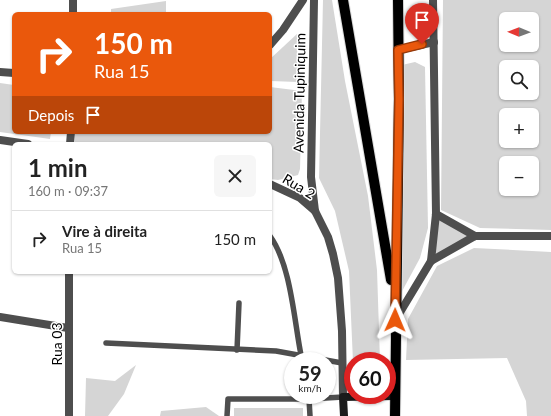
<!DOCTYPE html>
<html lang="pt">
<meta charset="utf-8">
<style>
:root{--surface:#fff;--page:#f6f6f6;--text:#222;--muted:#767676;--line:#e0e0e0}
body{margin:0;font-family:Lato,sans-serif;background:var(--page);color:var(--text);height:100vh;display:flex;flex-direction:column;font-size:15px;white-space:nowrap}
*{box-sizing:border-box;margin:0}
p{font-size:13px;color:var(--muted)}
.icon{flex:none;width:22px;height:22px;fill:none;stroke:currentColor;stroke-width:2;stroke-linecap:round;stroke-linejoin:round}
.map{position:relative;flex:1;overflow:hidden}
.details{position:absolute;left:12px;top:142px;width:260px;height:132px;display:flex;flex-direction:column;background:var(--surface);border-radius:6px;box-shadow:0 1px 3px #0004}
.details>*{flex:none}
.guide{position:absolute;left:12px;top:12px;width:260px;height:122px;border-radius:6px;box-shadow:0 1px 3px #0004;background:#ea580c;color:#fff;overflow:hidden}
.needle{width:26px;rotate:271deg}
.tools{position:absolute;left:499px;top:12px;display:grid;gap:8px}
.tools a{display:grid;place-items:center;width:40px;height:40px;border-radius:6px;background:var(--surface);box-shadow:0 1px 3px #0004;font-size:20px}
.speed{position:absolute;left:284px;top:352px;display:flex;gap:8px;font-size:20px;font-weight:700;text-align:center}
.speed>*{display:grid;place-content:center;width:52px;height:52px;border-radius:50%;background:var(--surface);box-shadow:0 1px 3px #0004;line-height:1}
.speed small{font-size:10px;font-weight:400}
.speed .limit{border:6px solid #d22;background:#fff;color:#111}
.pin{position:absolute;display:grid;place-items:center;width:34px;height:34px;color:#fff;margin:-41px -17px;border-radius:50% 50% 50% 0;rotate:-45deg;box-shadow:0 0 4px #0007}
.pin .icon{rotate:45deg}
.me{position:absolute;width:44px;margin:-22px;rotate:1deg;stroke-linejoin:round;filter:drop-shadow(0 0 3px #0008)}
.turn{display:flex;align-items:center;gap:14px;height:84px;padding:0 16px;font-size:18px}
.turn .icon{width:52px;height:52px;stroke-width:2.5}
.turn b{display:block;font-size:28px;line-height:34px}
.then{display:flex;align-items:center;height:38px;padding:0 16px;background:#0003;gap:8px;font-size:15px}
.round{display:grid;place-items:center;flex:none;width:42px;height:42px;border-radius:6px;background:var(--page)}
.head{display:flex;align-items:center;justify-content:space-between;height:68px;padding:0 16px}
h1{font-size:24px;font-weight:700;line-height:30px}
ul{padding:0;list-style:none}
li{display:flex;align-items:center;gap:12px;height:56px;padding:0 16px;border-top:1px solid var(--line)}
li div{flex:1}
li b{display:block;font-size:15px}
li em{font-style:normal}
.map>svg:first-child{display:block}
</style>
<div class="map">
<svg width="551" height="416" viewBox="0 0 551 416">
<rect width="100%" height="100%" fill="#fff"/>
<!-- green -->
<g fill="#d5d5d5" fill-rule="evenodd">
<polygon points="323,0 332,0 345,81 368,196 377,270 380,361 353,362 349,271 335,211 319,178"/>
<path d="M 443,0 L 551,0 L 551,230 L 480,228 L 441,210 ZM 506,19 L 532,19 L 532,45 L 506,45 ZM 506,67 L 532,67 L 532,93 L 506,93 ZM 506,115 L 532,115 L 532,141 L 506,141 ZM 506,163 L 532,163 L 532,189 L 506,189 Z"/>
<polygon points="166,1 166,14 111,14 111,9"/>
<polygon points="297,34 298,82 270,81 270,59"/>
<polygon points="415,62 425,67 428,228 420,258 400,295 402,65"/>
<polygon points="0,83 14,85 14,132 51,132 50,139 0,132"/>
<polygon points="270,87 302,91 300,169 298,175 278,180 270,179 270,144 75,144 75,132 270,132"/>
<polygon points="436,214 475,236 431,261"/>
<polygon points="474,248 551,252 551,416 527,416 526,401 507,358 406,360 408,319 437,266"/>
<polygon points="136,365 124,394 108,416 85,416 86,378 115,381"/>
<polygon points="206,407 219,416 160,416 161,411"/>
<rect x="234" y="408" width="69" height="8"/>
</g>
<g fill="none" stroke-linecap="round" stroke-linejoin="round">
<!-- primary casing -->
<g stroke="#dbdbdb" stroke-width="12">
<g id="primary">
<polyline points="343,0 391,280"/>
<polyline points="395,416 399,99 398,0"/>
</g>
</g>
<!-- lane -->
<g stroke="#4e4e4e" stroke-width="5.5">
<path d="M 270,236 C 291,265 294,320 301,355"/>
<polyline points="106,343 276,351 342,363"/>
<polyline points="237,350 239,303"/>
<polyline points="309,399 310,416"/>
<polyline points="227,416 228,399 309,399 343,397"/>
</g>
<!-- street -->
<g stroke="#4e4e4e" stroke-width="8">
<polyline points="314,0 311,177 315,211 328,237 333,254 338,278 342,331 343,397"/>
<polyline points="73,14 73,0"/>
<polyline points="270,45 283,30 303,0"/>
<polyline points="398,50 434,42"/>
<polyline points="0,72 14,73"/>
<polyline points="0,140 28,144"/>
<polyline points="70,144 71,132"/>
<polyline points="270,184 300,198 315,211"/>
<polyline points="436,214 475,236"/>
<polyline points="431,261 436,214 433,0"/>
<polyline points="69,272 69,416"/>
<polyline points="0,317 68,328"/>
<polyline points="396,319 431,261 475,236 551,236"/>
</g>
<!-- secondary -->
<polyline stroke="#1b1b1b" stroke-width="8" points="344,416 343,397 395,396"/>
<!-- primary -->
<use href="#primary" stroke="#000" stroke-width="10"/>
</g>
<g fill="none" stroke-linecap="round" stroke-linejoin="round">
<!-- route casing -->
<g stroke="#983908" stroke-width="10">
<polyline id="route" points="395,320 399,99 398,50 422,44"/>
</g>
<!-- route -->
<use href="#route" stroke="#ea580c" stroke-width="7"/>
</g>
<g text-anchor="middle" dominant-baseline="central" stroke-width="3" stroke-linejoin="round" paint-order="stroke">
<!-- street labels -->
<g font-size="14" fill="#000" stroke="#fff">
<text transform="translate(299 93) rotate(-89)">Avenida Tupiniquim</text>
<text transform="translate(299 186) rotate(31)">Rua 2</text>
<text transform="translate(56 344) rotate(-90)">Rua 03</text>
</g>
</g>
</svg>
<div class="tools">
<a><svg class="needle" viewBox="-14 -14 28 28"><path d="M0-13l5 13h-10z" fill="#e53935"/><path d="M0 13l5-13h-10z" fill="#767676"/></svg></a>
<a><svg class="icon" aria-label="search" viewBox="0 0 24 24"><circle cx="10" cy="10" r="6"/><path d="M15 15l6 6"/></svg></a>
<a>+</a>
<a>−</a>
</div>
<div class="speed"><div>59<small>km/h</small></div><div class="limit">60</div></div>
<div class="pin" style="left:422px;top:44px;background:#d93025"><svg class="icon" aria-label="arrive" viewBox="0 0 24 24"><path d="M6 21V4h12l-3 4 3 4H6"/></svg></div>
<svg class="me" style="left:395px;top:320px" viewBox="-20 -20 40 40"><path d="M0-17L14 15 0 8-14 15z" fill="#ea580c" stroke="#fff" stroke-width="4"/></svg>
<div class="guide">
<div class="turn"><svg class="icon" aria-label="right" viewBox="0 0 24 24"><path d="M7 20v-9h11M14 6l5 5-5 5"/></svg><div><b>150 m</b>Rua 15</div></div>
<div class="then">Depois<svg class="icon" aria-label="arrive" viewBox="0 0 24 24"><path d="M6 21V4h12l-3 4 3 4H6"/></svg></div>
</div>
<section class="details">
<div class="head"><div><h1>1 min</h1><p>160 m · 09:37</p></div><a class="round"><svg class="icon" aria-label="close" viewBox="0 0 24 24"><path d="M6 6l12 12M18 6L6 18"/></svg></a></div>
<ul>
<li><svg class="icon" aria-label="right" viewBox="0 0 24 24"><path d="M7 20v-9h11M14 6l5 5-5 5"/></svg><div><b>Vire à direita</b><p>Rua 15</p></div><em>150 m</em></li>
</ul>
</section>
</div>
